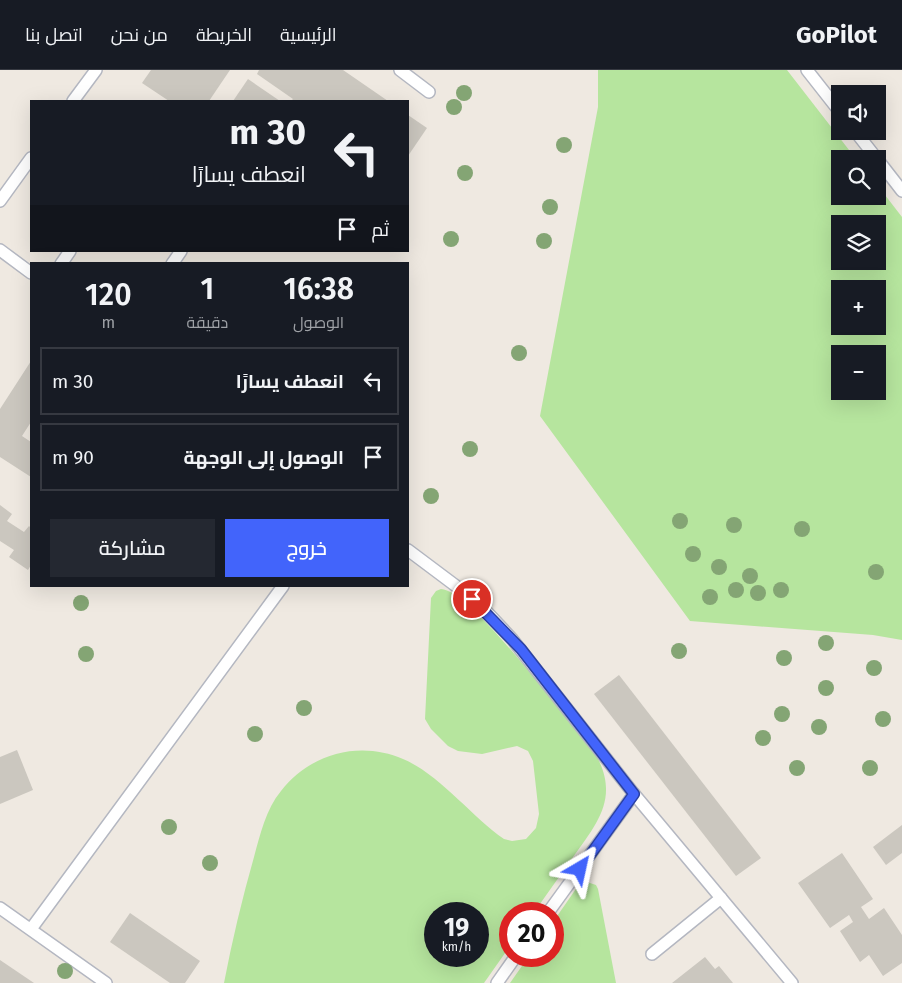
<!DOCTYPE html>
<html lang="ar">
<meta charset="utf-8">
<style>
:root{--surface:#171b24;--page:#242831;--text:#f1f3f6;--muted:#9ea1a6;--line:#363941;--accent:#4264fb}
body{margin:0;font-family:"Fira Sans",Cairo,sans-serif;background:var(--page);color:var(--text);direction:rtl;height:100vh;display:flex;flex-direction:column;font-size:19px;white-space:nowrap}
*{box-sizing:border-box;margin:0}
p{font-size:16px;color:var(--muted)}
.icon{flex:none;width:28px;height:28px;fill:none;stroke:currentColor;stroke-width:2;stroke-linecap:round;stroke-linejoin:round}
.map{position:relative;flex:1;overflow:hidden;direction:ltr}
.panel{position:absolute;left:30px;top:192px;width:379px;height:325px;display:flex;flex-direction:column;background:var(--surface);border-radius:0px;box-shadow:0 5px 20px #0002;direction:rtl}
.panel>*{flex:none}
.guide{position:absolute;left:30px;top:30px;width:379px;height:152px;border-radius:0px;box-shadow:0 5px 20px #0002;direction:rtl;background:#171b24;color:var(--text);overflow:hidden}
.controls{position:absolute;left:831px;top:15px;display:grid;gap:10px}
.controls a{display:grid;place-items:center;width:55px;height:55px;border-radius:0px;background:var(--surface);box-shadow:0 5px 20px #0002;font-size:25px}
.speed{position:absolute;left:424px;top:832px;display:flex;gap:10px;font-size:25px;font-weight:700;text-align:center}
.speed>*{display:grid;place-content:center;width:65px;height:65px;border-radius:50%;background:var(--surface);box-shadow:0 5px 20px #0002;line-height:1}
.speed small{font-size:12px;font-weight:400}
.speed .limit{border:8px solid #d22;background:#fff;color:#111}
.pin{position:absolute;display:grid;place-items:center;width:42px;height:42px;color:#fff;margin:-21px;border:2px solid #fff;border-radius:50%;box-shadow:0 1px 5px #0007}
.me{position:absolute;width:55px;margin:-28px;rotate:36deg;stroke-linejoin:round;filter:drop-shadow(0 0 4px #0008)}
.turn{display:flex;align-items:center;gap:18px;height:105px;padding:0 20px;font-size:22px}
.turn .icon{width:65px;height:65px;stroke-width:2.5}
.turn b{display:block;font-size:35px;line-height:42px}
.then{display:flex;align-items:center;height:48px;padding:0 20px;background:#0003;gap:10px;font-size:19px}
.eta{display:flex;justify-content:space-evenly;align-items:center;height:85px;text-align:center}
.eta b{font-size:30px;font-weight:600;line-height:35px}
.cta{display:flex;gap:10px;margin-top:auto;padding:10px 20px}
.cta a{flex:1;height:58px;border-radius:0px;background:var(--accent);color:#fff;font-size:20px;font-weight:600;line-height:58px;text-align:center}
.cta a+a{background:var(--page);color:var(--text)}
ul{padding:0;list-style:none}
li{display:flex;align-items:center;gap:15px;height:68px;margin:0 10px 8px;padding:0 10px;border:2px solid var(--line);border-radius:0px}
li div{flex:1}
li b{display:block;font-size:19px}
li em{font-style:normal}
header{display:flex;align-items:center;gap:30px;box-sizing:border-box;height:70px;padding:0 25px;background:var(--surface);border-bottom:1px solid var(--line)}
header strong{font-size:24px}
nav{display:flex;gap:28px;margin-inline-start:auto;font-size:18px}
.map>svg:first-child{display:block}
</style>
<header>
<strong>GoPilot</strong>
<nav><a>الرئيسية</a><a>الخريطة</a><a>من نحن</a><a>اتصل بنا</a></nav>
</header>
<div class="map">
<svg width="902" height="913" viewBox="0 0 902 913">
<rect width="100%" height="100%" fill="#efe9e1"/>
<!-- green -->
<g fill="#b6e59e" fill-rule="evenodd">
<path d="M 598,0 L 787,0 L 856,89 L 840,89 L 840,126 L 878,126 L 878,116 L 902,147 L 902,570 L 873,565 L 690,551 L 540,346 L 598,37 ZM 840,154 L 878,154 L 878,191 L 840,191 ZM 840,219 L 878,219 L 878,256 L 840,256 ZM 840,284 L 878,284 L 878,321 L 840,321 Z"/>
<path d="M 441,519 C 473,521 567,652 593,680 C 621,725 599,751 573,787 C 560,806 546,825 533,844 L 510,844 L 510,876 L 484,913 L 224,913 C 232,871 242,829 254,787 C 260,765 266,739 281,721 C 295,703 314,690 336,684 C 359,678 382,680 403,689 C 439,704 472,747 504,769 L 512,771 L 526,769 L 536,758 L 539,744 L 533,691 L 528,681 L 517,676 L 482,684 L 458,681 L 448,676 L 431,659 L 425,649 L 431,528 L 436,521 ZM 435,844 L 478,844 L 478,886 L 435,886 Z"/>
<polygon points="587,812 596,815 598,819 616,913 510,913 529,886 552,886 553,852 578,816"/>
</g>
<!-- building -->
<g fill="#cbc7bf">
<polygon points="151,0 230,0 209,31 169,31 142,13"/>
<polygon points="259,0 343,0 388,31 291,31 293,29 257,4"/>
<polygon points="248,9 280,31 233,31"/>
<polygon points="408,45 427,58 408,86"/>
<polygon points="31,291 31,352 22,366 31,372 31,407 0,387 0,339"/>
<polygon points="0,435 12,444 7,451 24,462 29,456 31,458 31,495 28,500 9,487 14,480 0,471"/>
<polygon points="619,605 761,788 736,806 594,624"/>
<polygon points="17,680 33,720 0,734 0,687"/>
<polygon points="902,755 902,783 886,795 873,777"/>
<polygon points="842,783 873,829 861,837 869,849 884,838 902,865 902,893 883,906 869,885 860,892 840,861 853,852 849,845 830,858 798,813"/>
<polygon points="130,843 200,891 185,913 170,913 110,872"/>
<polygon points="705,887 715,899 719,896 733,913 672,913"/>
<polygon points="0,890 34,913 0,913"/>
</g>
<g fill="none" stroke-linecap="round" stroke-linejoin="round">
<!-- lane casing -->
<g stroke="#b4b7c1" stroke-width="14">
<g id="lane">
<polyline points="400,0 429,22"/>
<polyline points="807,0 840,42"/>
<polyline points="73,31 96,0"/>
<polyline points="855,61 877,89"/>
<polyline points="878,90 902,121"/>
<polyline points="0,131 31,88"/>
<polyline points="0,180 31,203"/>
<polyline points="61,194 70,181"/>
<polyline points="172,194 181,181"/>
<polyline points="408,480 460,519 484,539 512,569 634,724 792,913"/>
<polyline points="0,838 106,913"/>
<polyline points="547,844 634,724"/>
<polyline points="31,859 283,516"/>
<polyline points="652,884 721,828"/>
<polyline points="497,913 516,886"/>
</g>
</g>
<!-- lane -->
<use href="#lane" stroke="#fff" stroke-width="11"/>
</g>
<!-- trees -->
<g fill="#84a574">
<circle cx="464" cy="23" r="8"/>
<circle cx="454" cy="37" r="8"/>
<circle cx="564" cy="75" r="8"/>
<circle cx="465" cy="103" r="8"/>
<circle cx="550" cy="137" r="8"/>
<circle cx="451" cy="169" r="8"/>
<circle cx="544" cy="171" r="8"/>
<circle cx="519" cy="283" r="8"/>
<circle cx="470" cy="379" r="8"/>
<circle cx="431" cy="426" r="8"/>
<circle cx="680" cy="451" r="8"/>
<circle cx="734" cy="455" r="8"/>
<circle cx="802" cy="459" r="8"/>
<circle cx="693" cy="484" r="8"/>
<circle cx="719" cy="497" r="8"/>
<circle cx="876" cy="502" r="8"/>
<circle cx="750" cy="506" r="8"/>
<circle cx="736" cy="520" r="8"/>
<circle cx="781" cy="520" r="8"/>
<circle cx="758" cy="523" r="8"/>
<circle cx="710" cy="527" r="8"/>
<circle cx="81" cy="533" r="8"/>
<circle cx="826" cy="573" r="8"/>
<circle cx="679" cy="581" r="8"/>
<circle cx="86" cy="584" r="8"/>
<circle cx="784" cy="588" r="8"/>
<circle cx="874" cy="598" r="8"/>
<circle cx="826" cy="618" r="8"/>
<circle cx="304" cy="638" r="8"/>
<circle cx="782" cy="644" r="8"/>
<circle cx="883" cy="649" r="8"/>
<circle cx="819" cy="657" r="8"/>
<circle cx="255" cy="664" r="8"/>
<circle cx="763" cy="668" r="8"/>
<circle cx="797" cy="698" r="8"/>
<circle cx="870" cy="698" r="8"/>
<circle cx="169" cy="757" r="8"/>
<circle cx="210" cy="793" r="8"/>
<circle cx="65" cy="901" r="8"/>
</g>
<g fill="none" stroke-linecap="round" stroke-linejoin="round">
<!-- route casing -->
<g stroke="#2b41a3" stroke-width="12">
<polyline id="route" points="472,529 521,579 634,724 580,799"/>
</g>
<!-- route -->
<use href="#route" stroke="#4264fb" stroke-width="9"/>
</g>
</svg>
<div class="controls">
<a><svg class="icon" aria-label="sound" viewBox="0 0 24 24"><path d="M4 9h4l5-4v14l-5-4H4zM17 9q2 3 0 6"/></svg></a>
<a><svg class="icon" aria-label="search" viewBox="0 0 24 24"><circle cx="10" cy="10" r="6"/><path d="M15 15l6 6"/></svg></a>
<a><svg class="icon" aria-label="layers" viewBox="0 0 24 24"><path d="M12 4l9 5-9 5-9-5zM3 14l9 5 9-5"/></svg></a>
<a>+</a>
<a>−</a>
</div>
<div class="speed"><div>19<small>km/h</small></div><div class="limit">20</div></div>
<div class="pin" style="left:472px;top:529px;background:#d93025"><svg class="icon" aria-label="arrive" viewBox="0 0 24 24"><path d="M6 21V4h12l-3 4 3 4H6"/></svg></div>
<svg class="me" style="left:580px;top:799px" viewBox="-20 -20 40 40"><path d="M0-17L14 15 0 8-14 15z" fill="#4264fb" stroke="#fff" stroke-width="4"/></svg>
<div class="guide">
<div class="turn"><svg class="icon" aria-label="left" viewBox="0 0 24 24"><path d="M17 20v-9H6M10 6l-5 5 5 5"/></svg><div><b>30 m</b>انعطف يسارًا</div></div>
<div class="then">ثم<svg class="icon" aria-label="arrive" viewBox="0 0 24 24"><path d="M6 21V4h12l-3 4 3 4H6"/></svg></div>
</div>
<section class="panel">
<div class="eta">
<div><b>16:38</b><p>الوصول</p></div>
<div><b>1</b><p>دقيقة</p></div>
<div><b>120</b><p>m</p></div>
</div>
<ul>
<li><svg class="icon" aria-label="left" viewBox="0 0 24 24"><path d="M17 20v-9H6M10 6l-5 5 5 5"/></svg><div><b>انعطف يسارًا</b></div><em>30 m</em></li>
<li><svg class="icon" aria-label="arrive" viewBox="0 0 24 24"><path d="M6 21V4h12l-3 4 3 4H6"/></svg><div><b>الوصول إلى الوجهة</b></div><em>90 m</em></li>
</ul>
<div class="cta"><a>خروج</a><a>مشاركة</a></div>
</section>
</div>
